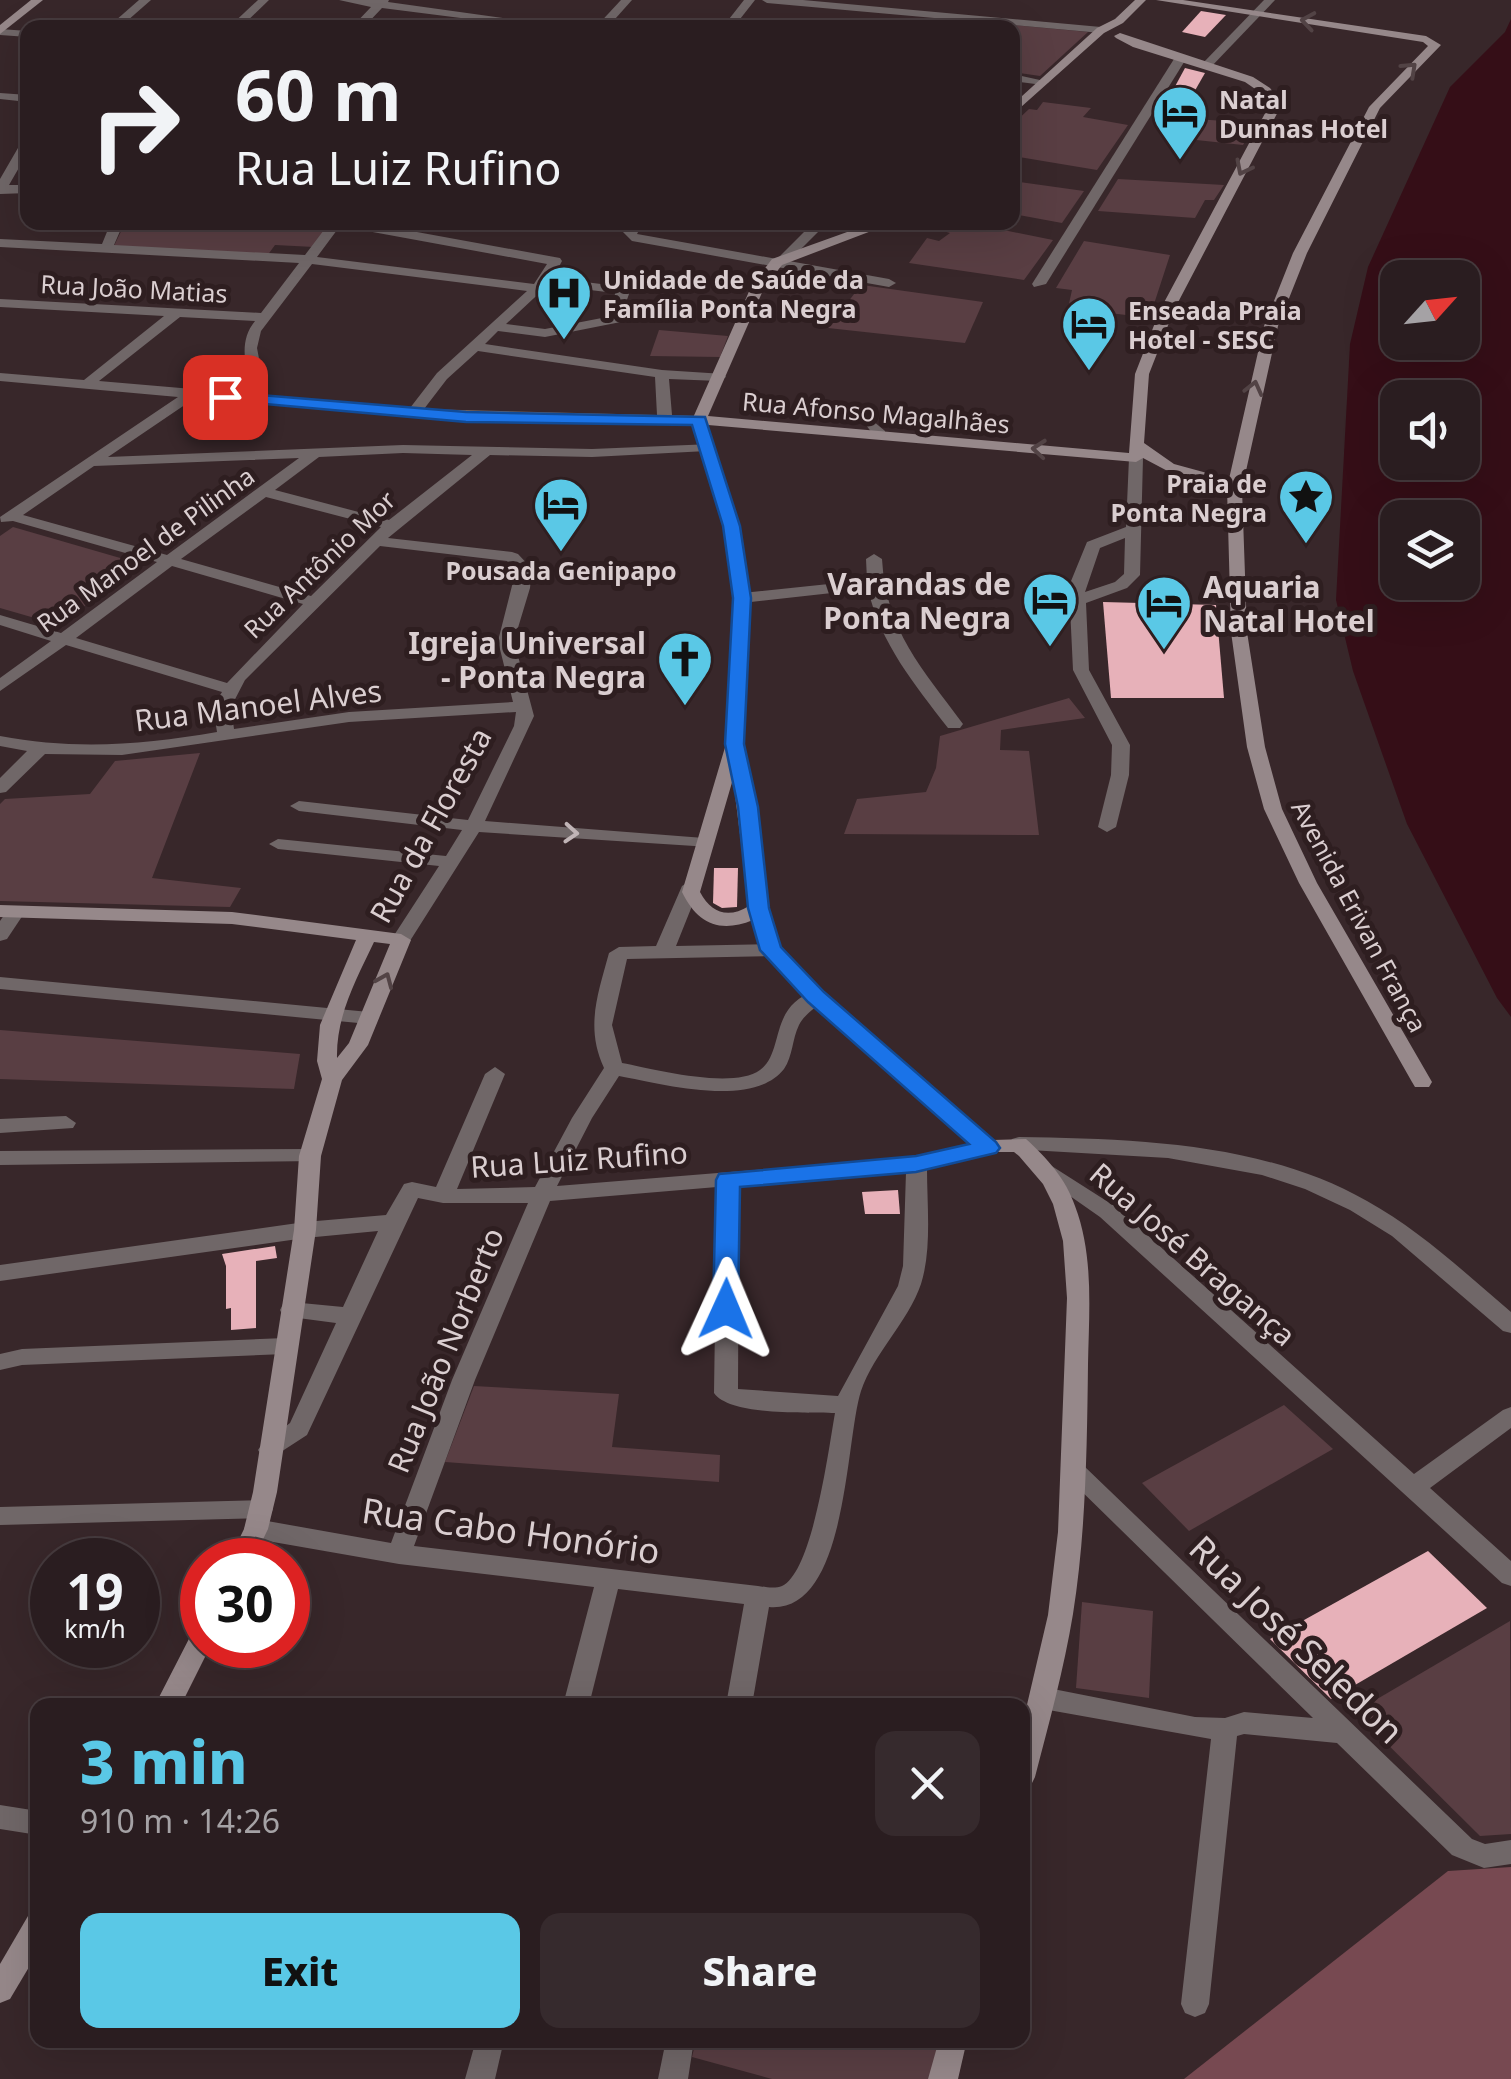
<!DOCTYPE html>
<meta charset="utf-8">
<style>
:root{--surface:#2a1d20;--page:#362a2d;--text:#f1f3f6;--muted:#a5a2a5;--line:#463b3e;--accent:#5ac8e6}
body{margin:0;font-family:"Noto Sans",sans-serif;background:var(--page);color:var(--text);height:100vh;display:flex;flex-direction:column;font-size:38px;white-space:nowrap}
*{box-sizing:border-box;margin:0}
p{font-size:32px;color:var(--muted)}
.icon{flex:none;width:55px;height:55px;fill:none;stroke:currentColor;stroke-width:2;stroke-linecap:round;stroke-linejoin:round}
.map{position:relative;flex:1;overflow:hidden}
.sheet{position:absolute;left:30px;top:1698px;width:1000px;height:350px;display:flex;flex-direction:column;background:var(--surface);border-radius:20px;box-shadow:0 10px 40px #0002,0 0 0 2px var(--line)}
.sheet>*{flex:none}
.banner{position:absolute;left:20px;top:20px;width:1000px;height:210px;border-radius:20px;box-shadow:0 10px 40px #0002,0 0 0 2px var(--line);background:#2a1d20;color:var(--text);overflow:hidden}
.needle{width:65px;rotate:63deg}
.fabs{position:absolute;left:1380px;top:260px;display:grid;gap:20px}
.fabs a{display:grid;place-items:center;width:100px;height:100px;border-radius:20px;background:var(--surface);box-shadow:0 10px 40px #0002,0 0 0 2px var(--line);font-size:50px}
.speed{position:absolute;left:30px;top:1538px;display:flex;gap:20px;font-size:50px;font-weight:700;text-align:center}
.speed>*{display:grid;place-content:center;width:130px;height:130px;border-radius:50%;background:var(--surface);box-shadow:0 10px 40px #0002,0 0 0 2px var(--line);line-height:1}
.speed small{font-size:25px;font-weight:400}
.speed .limit{border:15px solid #d22;background:#fff;color:#111}
.pin{position:absolute;display:grid;place-items:center;width:85px;height:85px;color:#fff;margin:-42px;border-radius:20px;box-shadow:0 5px 15px #0006}
.me{position:absolute;width:110px;margin:-55px;rotate:1deg;stroke-linejoin:round;filter:drop-shadow(0 0 8px #0008)}
.turn{display:flex;align-items:center;gap:35px;height:210px;padding:0 50px;font-size:45px}
.turn .icon{width:130px;height:130px;stroke-width:2.5}
.turn b{display:block;font-size:70px;line-height:85px}
.round{display:grid;place-items:center;flex:none;width:105px;height:105px;border-radius:20px;background:var(--page)}
.head{display:flex;align-items:center;justify-content:space-between;height:170px;padding:0 50px}
h1{font-size:60px;font-weight:800;line-height:75px;color:var(--accent)}
.action{display:flex;gap:20px;margin-top:auto;padding:20px 50px}
.action a{flex:1;height:115px;border-radius:20px;background:var(--accent);color:#111;font-size:40px;font-weight:800;line-height:115px;text-align:center}
.action a+a{background:var(--page);color:var(--text)}
.map>svg:first-child{display:block}
</style>
<div class="map">
<svg width="1511" height="2079" viewBox="0 0 1511 2079">
<rect width="100%" height="100%" fill="#38272a"/>
<!-- green -->
<g fill="#593e43">
<polygon points="981,22 1088,32 1040,76 1013,72 1012,28 978,28"/>
<polygon points="1043,102 1091,108 1083,117 1128,125 1097,170 1013,156 1013,124 1029,109 1037,110"/>
<polygon points="1180,118 1225,121 1219,125 1221,131 1233,128 1251,131 1243,145 1187,139"/>
<polygon points="1118,179 1224,185 1214,200 1205,200 1195,218 1098,211"/>
<polygon points="1013,181 1084,191 1062,223 1013,214"/>
<polygon points="305,222 327,227 314,247 275,245 267,256 114,246 125,223"/>
<polygon points="916,223 969,223 1053,240 1024,280 909,263 927,238 939,241 950,233"/>
<polygon points="1084,241 1170,255 1154,304 1136,302 1126,315 1068,308 1072,290 1056,288"/>
<polygon points="861,285 862,285 983,302 965,343 828,328"/>
<polygon points="659,330 728,336 720,357 650,356"/>
<polygon points="13,527 141,564 59,625 0,608 0,536"/>
<polygon points="1069,698 1085,718 1001,730 1000,750 1029,751 1039,835 844,834 857,799 926,792 936,768 940,736"/>
<polygon points="200,753 152,878 241,888 230,907 0,901 0,804 5,799 90,794 115,761"/>
<polygon points="0,1030 300,1054 294,1089 0,1079"/>
<polygon points="474,1386 619,1394 612,1447 720,1455 719,1482 445,1462"/>
<polygon points="1284,1405 1333,1449 1189,1531 1142,1483"/>
<polygon points="1082,1602 1153,1611 1149,1698 1076,1688"/>
<polygon points="1510,1621 1511,1834 1480,1836 1355,1712"/>
<polygon points="696,2040 939,2040 930,2079 772,2079 692,2057"/>
</g>
<!-- forest -->
<polygon fill="#774951" points="1511,1867 1511,2079 1184,2079 1448,1871"/>
<!-- water -->
<path fill="#350e17" fill-rule="evenodd" d="M 1511,19 L 1511,1017 L 1497,998 L 1407,824 L 1353,671 L 1336,600 L 1350,344 L 1368,267 L 1450,87 L 1505,32 ZM 1398,278 L 1462,278 L 1462,342 L 1398,342 ZM 1398,398 L 1462,398 L 1462,462 L 1398,462 ZM 1398,518 L 1462,518 L 1462,582 L 1398,582 Z"/>
<!-- building -->
<g fill="#e7b1b9">
<polygon points="1201,11 1226,15 1205,37 1182,32"/>
<polygon points="1185,68 1205,73 1193,94 1172,92"/>
<polygon points="1103,602 1216,605 1224,698 1111,698"/>
<polygon points="714,868 738,868 737,907 722,908 713,903"/>
<polygon points="898,1190 900,1214 865,1214 862,1192"/>
<polygon points="275,1246 277,1258 256,1261 256,1328 231,1330 231,1308 226,1309 226,1266 222,1254"/>
<polygon points="1428,1551 1487,1608 1331,1699 1270,1639"/>
</g>
<g fill="none" stroke-linecap="round" stroke-linejoin="round">
<!-- street -->
<g fill="#706768" fill-rule="evenodd">
<polygon points="139,0 151,0 119,28 107,28"/>
<polygon points="258,0 269,0 240,28 228,28"/>
<polygon points="339,0 389,0 388,2 575,28 539,28 382,8 363,28 351,28 371,7"/>
<polygon points="621,0 632,0 607,28 595,28"/>
<polygon points="744,0 755,0 733,28 722,28"/>
<polygon points="762,0 803,0 1101,27 1107,30 1101,33 767,3"/>
<polygon points="1264,0 1275,0 1210,68 1202,68 1202,64"/>
<polygon points="0,29 28,31 28,37 0,35"/>
<polygon points="1180,56 1186,59 1046,284 1034,287 1032,284 1174,59"/>
<polygon points="1012,74 1049,82 1043,85 1012,81"/>
<polygon points="0,93 28,95 28,102 0,99"/>
<polygon points="28,138 28,152 9,185 28,185 28,193 0,194 0,179 22,141"/>
<path d="M 111,222 L 124,222 L 114,245 L 305,255 L 330,222 L 362,222 L 560,258 L 562,261 L 553,278 L 625,287 L 629,294 L 622,314 L 690,307 L 690,313 L 685,314 L 646,317 L 545,337 L 498,331 L 485,344 L 662,370 L 724,374 L 726,377 L 719,381 L 669,379 L 672,415 L 699,416 L 706,420 L 704,423 L 665,425 L 466,421 L 195,398 L 108,457 L 403,445 L 592,449 L 712,444 L 712,450 L 707,451 L 592,457 L 490,455 L 388,538 L 512,552 L 518,554 L 532,569 L 530,588 L 514,641 L 534,716 L 485,821 L 704,838 L 713,843 L 710,847 L 479,832 L 408,944 L 401,946 L 391,940 L 439,866 L 278,849 L 269,844 L 278,839 L 446,856 L 462,830 L 299,811 L 290,806 L 299,801 L 468,820 L 514,726 L 516,712 L 349,722 L 122,755 L 45,754 L 6,792 L 0,793 L 0,778 L 27,751 L 0,746 L 0,736 C 74,750 143,745 217,732 L 213,707 L 222,692 L 66,645 L 0,691 L 0,678 L 51,641 L 0,625 L 0,615 L 61,633 L 157,562 L 13,521 L 1,522 L 0,517 L 178,397 L 0,381 L 0,373 L 84,380 L 164,316 L 0,307 L 0,299 L 261,313 L 299,263 L 0,247 L 0,239 L 102,244 ZM 340,226 L 547,264 L 534,284 L 317,257 ZM 312,264 L 527,291 L 437,373 L 410,408 L 266,395 L 257,348 L 261,331 ZM 548,285 L 615,293 L 615,294 L 607,317 L 545,329 L 506,324 ZM 180,317 L 255,321 C 237,343 247,368 251,394 L 99,381 ZM 478,351 L 655,377 L 657,415 L 424,409 L 447,379 ZM 403,453 L 472,455 L 389,520 L 275,490 L 319,457 ZM 299,458 L 167,555 L 23,515 L 94,466 ZM 266,497 L 381,527 L 311,596 L 181,559 ZM 380,546 L 507,561 L 516,570 L 498,641 L 513,702 L 349,712 L 234,729 L 231,707 L 245,680 ZM 172,566 L 303,604 L 227,683 L 76,638 Z"/>
<polygon points="508,222 521,222 512,230 506,226"/>
<polygon points="630,222 643,222 637,234 777,259 814,222 828,222 789,261 889,279 896,283 889,287 632,241 623,232"/>
<polygon points="873,421 885,431 885,437 875,437 866,425"/>
<path d="M 1136,454 L 1143,458 L 1140,575 L 1127,588 L 1086,603 L 1089,670 L 1130,745 L 1129,775 L 1116,827 L 1107,832 L 1098,827 L 1111,775 L 1112,745 L 1073,670 L 1069,586 L 1087,542 L 1126,527 L 1129,458 ZM 1125,538 L 1124,574 L 1115,582 L 1085,592 L 1100,548 Z"/>
<path d="M 874,554 L 882,559 C 886,631 922,668 963,724 L 960,728 L 948,728 C 915,685 880,643 868,589 L 742,603 L 734,598 L 742,593 L 867,580 L 866,559 Z"/>
<path d="M 691,880 L 700,886 L 676,946 L 771,944 L 781,950 L 771,956 L 627,959 L 612,1025 L 622,1063 C 654,1069 732,1090 760,1070 C 785,1052 768,1005 816,991 L 826,997 C 818,1007 805,1013 799,1025 C 792,1039 793,1056 784,1069 C 753,1109 662,1084 619,1076 L 592,1118 L 557,1186 L 917,1157 L 988,1140 L 998,1147 L 995,1152 L 927,1169 C 927,1205 932,1249 921,1284 C 908,1322 874,1353 861,1391 C 845,1441 848,1614 769,1607 L 752,1705 L 726,1705 L 744,1604 L 618,1589 L 589,1705 L 563,1705 L 594,1587 L 399,1564 L 256,1539 L 247,1536 L 244,1529 L 247,1522 L 256,1519 L 391,1543 L 452,1380 L 528,1203 L 443,1203 L 418,1198 L 307,1435 L 270,1459 L 262,1456 L 258,1450 L 262,1444 L 290,1423 L 336,1323 L 283,1316 L 280,1310 L 283,1304 L 291,1302 L 343,1307 L 378,1231 L 305,1238 L 0,1281 L 0,1265 L 305,1222 L 386,1215 L 404,1184 L 412,1182 L 436,1187 L 485,1074 L 495,1067 L 505,1074 L 457,1189 L 535,1187 L 572,1118 L 604,1068 C 585,1027 598,994 609,953 L 619,947 L 656,946 L 682,886 ZM 906,1172 L 903,1266 L 898,1286 L 838,1396 L 738,1389 L 739,1186 ZM 717,1187 L 714,1393 C 730,1416 806,1412 835,1413 C 829,1446 813,1572 782,1586 C 775,1589 765,1587 758,1586 L 414,1546 L 475,1380 L 550,1201 Z"/>
<polygon points="16,906 25,912 7,939 0,941 0,921 9,908"/>
<polygon points="0,977 369,1012 379,1018 369,1024 0,989"/>
<polygon points="66,1116 76,1123 73,1128 0,1133 0,1119"/>
<path d="M 1019,1137 C 1135,1139 1263,1142 1367,1201 C 1421,1231 1465,1273 1511,1312 L 1511,1333 L 1503,1331 L 1392,1236 L 1350,1210 L 1305,1189 L 1262,1175 L 1168,1158 L 1012,1149 L 1009,1144 L 1012,1139 Z"/>
<polygon points="310,1149 317,1151 321,1156 317,1161 0,1165 0,1151"/>
<polygon points="1047,1163 1116,1207 1414,1474 1503,1410 1511,1407 1511,1428 1430,1488 1511,1561 1511,1586 1502,1583 1100,1217 1040,1175 1036,1170 1040,1165"/>
<polygon points="285,1338 293,1340 296,1346 293,1352 285,1354 22,1365 0,1370 0,1354 22,1349"/>
<polygon points="1076,1463 1084,1466 1472,1839 1485,1844 1511,1840 1511,1864 1484,1868 1452,1855 1337,1743 1244,1734 1237,1736 1209,2004 1205,2013 1195,2017 1185,2013 1181,2004 1211,1739 1043,1709 1034,1706 1030,1698 1034,1690 1043,1687 1195,1717 1225,1718 1244,1712 1313,1718 1068,1478 1064,1472 1068,1466"/>
<polygon points="261,1500 270,1502 273,1509 270,1516 261,1518 0,1525 0,1507"/>
<polygon points="0,1805 38,1811 38,1835 0,1829"/>
<polygon points="476,2040 504,2040 495,2079 465,2079"/>
<polygon points="666,2040 694,2040 688,2079 658,2079"/>
</g>
<!-- secondary -->
<g fill="#96888a" fill-rule="evenodd">
<polygon points="31,0 43,0 0,34 0,25"/>
<polygon points="1135,0 1146,0 1123,23 1104,33 1012,115 1012,105 1097,28 1115,19"/>
<path d="M 1156,0 L 1183,0 L 1426,36 L 1441,45 L 1380,108 L 1307,253 L 1278,326 L 1242,489 L 1247,632 L 1265,747 L 1282,809 L 1317,883 L 1432,1082 L 1429,1087 L 1415,1087 L 1412,1082 L 1299,883 L 1264,809 L 1247,747 L 1231,632 L 1227,488 L 1177,476 L 1143,458 L 1136,462 L 708,425 L 740,526 L 750,598 L 744,744 L 757,807 L 768,908 L 780,948 L 801,971 L 993,1140 L 1026,1139 C 1047,1158 1066,1179 1075,1206 C 1094,1256 1089,1311 1088,1364 C 1087,1447 1086,1532 1073,1614 C 1064,1669 1049,1723 1035,1777 L 1031,1785 L 1022,1788 L 1022,1726 L 1048,1615 L 1058,1532 L 1067,1298 L 1063,1241 L 1053,1204 L 1043,1184 L 1019,1156 L 1014,1152 L 981,1152 L 787,979 L 761,950 L 753,920 C 719,934 697,923 682,892 L 726,744 L 734,598 L 724,526 L 692,420 L 751,287 L 772,259 L 875,222 L 895,222 L 782,265 L 764,288 L 708,416 L 1129,453 L 1135,374 L 1160,310 L 1270,104 L 1261,93 L 1245,82 L 1133,47 L 1116,38 L 1114,36 L 1120,33 L 1253,77 L 1270,88 L 1282,104 L 1174,310 L 1149,374 L 1144,443 L 1174,464 L 1229,479 L 1264,326 L 1293,253 L 1369,107 L 1428,46 L 1423,42 ZM 733,779 L 749,906 C 728,919 711,913 700,892 Z"/>
<path d="M 0,905 L 232,912 L 401,934 L 411,940 L 368,1045 L 342,1080 L 321,1156 L 316,1230 L 277,1492 L 268,1529 L 253,1560 L 229,1560 L 244,1529 L 253,1492 L 294,1230 L 299,1156 L 322,1079 L 317,1061 L 320,1025 L 356,940 L 232,924 L 0,917 ZM 374,942 L 390,944 L 349,1043 L 337,1058 C 336,1016 356,980 374,942 Z"/>
<polygon points="202,1628 202,1645 211,1645 181,1705 155,1705 193,1631"/>
<polygon points="38,1913 38,1952 10,1999 0,2003 0,1964 28,1916"/>
<polygon points="939,2040 967,2040 958,2079 928,2079"/>
</g>
</g>
<!-- one-way arrows -->
<defs><path id="oneway-chevron" d="M-2-3.5L2.5 0L-2 3.5" fill="none" stroke-width="1.6" stroke-linecap="round" stroke-linejoin="round" transform="scale(2.5)"/></defs>
<g stroke="#524345">
<use href="#oneway-chevron" transform="translate(1308 21) rotate(-171)"/>
<use href="#oneway-chevron" transform="translate(1410 69) rotate(-43)"/>
<use href="#oneway-chevron" transform="translate(1243 168) rotate(117)"/>
<use href="#oneway-chevron" transform="translate(1254 388) rotate(-76)"/>
<use href="#oneway-chevron" transform="translate(1039 449) rotate(-175)"/>
<use href="#oneway-chevron" transform="translate(385 980) rotate(-67)"/>
</g>
<use stroke="#c0b4b6" href="#oneway-chevron" transform="translate(571 833) rotate(4)"/>
<!-- route -->
<polygon fill="#1a73e8" stroke="#114b97" stroke-width="2.5" points="225,392 466,412 705,417 740,526 751,598 744,744 758,807 769,908 781,947 824,992 996,1142 1000,1148 996,1153 916,1172 740,1187 738,1309 735,1315 716,1315 713,1309 716,1180 719,1174 916,1156 969,1144 808,1002 760,950 748,908 738,807 725,744 733,598 723,526 692,425 466,422 219,400 219,394"/>
<!-- icons -->
<defs>
<g id="hotel-pin" transform="scale(2.875)"><path d="M0 17L-7.5 6A9.5 9.5 0 1 1 7.5 6Z" fill="#5ac8e6" stroke="#2e1e20"/><path d="M-6-4.5h1.5V1H6V5H4.5V3h-9V5H-6ZM-4 0a1.8 1.8 0 1 1 3.6 0ZM.5 0V-2.5h3Q6-2.5 6 0Z" fill="#111"/></g>
<g id="hospital-pin" transform="scale(2.875)"><path d="M0 17L-7.5 6A9.5 9.5 0 1 1 7.5 6Z" fill="#5ac8e6" stroke="#2e1e20"/><path d="M-5-5h3v3.5h4V-5h3V5h-3V1.5h-4V5h-3Z" fill="#111"/></g>
<g id="sight-pin" transform="scale(2.875)"><path d="M0 17L-7.5 6A9.5 9.5 0 1 1 7.5 6Z" fill="#5ac8e6" stroke="#2e1e20"/><path d="M0-6L1.8-2.2L6-1.7L2.9 1.2L3.7 5.4L0 3.3L-3.7 5.4L-2.9 1.2L-6-1.7L-1.8-2.2Z" fill="#111"/></g>
<g id="church-pin" transform="scale(2.875)"><path d="M0 17L-7.5 6A9.5 9.5 0 1 1 7.5 6Z" fill="#5ac8e6" stroke="#2e1e20"/><path d="M-1.2-6h2.4v3.5h3.3v2.4h-3.3V6h-2.4V-.1h-3.3v-2.4h3.3Z" fill="#111"/></g>
</defs>
<g fill-rule="evenodd">
<use href="#hotel-pin" x="1180" y="113"/>
<use href="#hospital-pin" x="564" y="293"/>
<use href="#hotel-pin" x="1089" y="324"/>
<use href="#sight-pin" x="1306" y="497"/>
<use href="#hotel-pin" x="561" y="505"/>
<use href="#hotel-pin" x="1050" y="600"/>
<use href="#hotel-pin" x="1164" y="603"/>
<use href="#church-pin" x="685" y="659"/>
</g>
<g text-anchor="middle" dominant-baseline="central" stroke-width="10" stroke-linejoin="round" paint-order="stroke">
<!-- far-poi labels -->
<g font-size="25" font-weight="bold" fill="#daced0" stroke="#2e1e20" text-anchor="start">
<text x="1219" y="99">Natal<tspan x="1219" dy="29">Dunnas Hotel</tspan></text>
<text x="603" y="279">Unidade de Saúde da<tspan x="603" dy="29">Família Ponta Negra</tspan></text>
<text x="1128" y="310">Enseada Praia<tspan x="1128" dy="29">Hotel - SESC</tspan></text>
<text x="1267" y="483" text-anchor="end">Praia de<tspan x="1267" dy="29">Ponta Negra</tspan></text>
<text x="561" y="570" text-anchor="middle">Pousada Genipapo</text>
</g>
<!-- far-street labels -->
<g font-size="25" fill="#daced0" stroke="#2e1e20">
<text transform="translate(134 288) rotate(3)">Rua João Matias</text>
<text transform="translate(876 412) rotate(5)">Rua Afonso Magalhães</text>
<text transform="translate(145 549) rotate(-36)">Rua Manoel de Pilinha</text>
<text transform="translate(319 564) rotate(-44)">Rua Antônio Mor</text>
<text transform="translate(1360 916) rotate(62)">Avenida Erivan França</text>
</g>
<!-- poi labels -->
<g font-size="30" font-weight="bold" fill="#daced0" stroke="#2e1e20" text-anchor="end">
<text x="1011" y="583">Varandas de<tspan x="1011" dy="34">Ponta Negra</tspan></text>
<text x="1203" y="586" text-anchor="start">Aquaria<tspan x="1203" dy="34">Natal Hotel</tspan></text>
<text x="646" y="642">Igreja Universal<tspan x="646" dy="34">- Ponta Negra</tspan></text>
</g>
<!-- street labels -->
<g font-size="30" fill="#daced0" stroke="#2e1e20">
<text transform="translate(258 705) rotate(-7)">Rua Manoel Alves</text>
<text transform="translate(430 825) rotate(-61)">Rua da Floresta</text>
<text transform="translate(579 1159) rotate(-4)">Rua Luiz Rufino</text>
<text transform="translate(1193 1254) rotate(41)">Rua José Bragança</text>
<text transform="translate(445 1350) rotate(-68)">Rua João Norberto</text>
</g>
<!-- near-street labels -->
<g font-size="35" fill="#daced0" stroke="#2e1e20">
<text transform="translate(511 1530) rotate(8)">Rua Cabo Honório</text>
<text transform="translate(1297 1639) rotate(44)">Rua José Seledon</text>
</g>
</g>
</svg>
<div class="fabs">
<a><svg class="needle" viewBox="-14 -14 28 28"><path d="M0-13l5 13h-10z" fill="#e53935"/><path d="M0 13l5-13h-10z" fill="#a5a2a5"/></svg></a>
<a><svg class="icon" aria-label="sound" viewBox="0 0 24 24"><path d="M4 9h4l5-4v14l-5-4H4zM17 9q2 3 0 6"/></svg></a>
<a><svg class="icon" aria-label="layers" viewBox="0 0 24 24"><path d="M12 4l9 5-9 5-9-5zM3 14l9 5 9-5"/></svg></a>
</div>
<div class="speed"><div>19<small>km/h</small></div><div class="limit">30</div></div>
<div class="pin" style="left:225px;top:397px;background:#d93025"><svg class="icon" aria-label="arrive" viewBox="0 0 24 24"><path d="M6 21V4h12l-3 4 3 4H6"/></svg></div>
<svg class="me" style="left:726px;top:1309px" viewBox="-20 -20 40 40"><path d="M0-17L14 15 0 8-14 15z" fill="#1a73e8" stroke="#fff" stroke-width="4"/></svg>
<div class="banner">
<div class="turn"><svg class="icon" aria-label="right" viewBox="0 0 24 24"><path d="M7 20v-9h11M14 6l5 5-5 5"/></svg><div><b>60 m</b>Rua Luiz Rufino</div></div>
</div>
<section class="sheet">
<div class="head"><div><h1>3 min</h1><p>910 m · 14:26</p></div><a class="round"><svg class="icon" aria-label="close" viewBox="0 0 24 24"><path d="M6 6l12 12M18 6L6 18"/></svg></a></div>
<div class="action"><a>Exit</a><a>Share</a></div>
</section>
</div>
